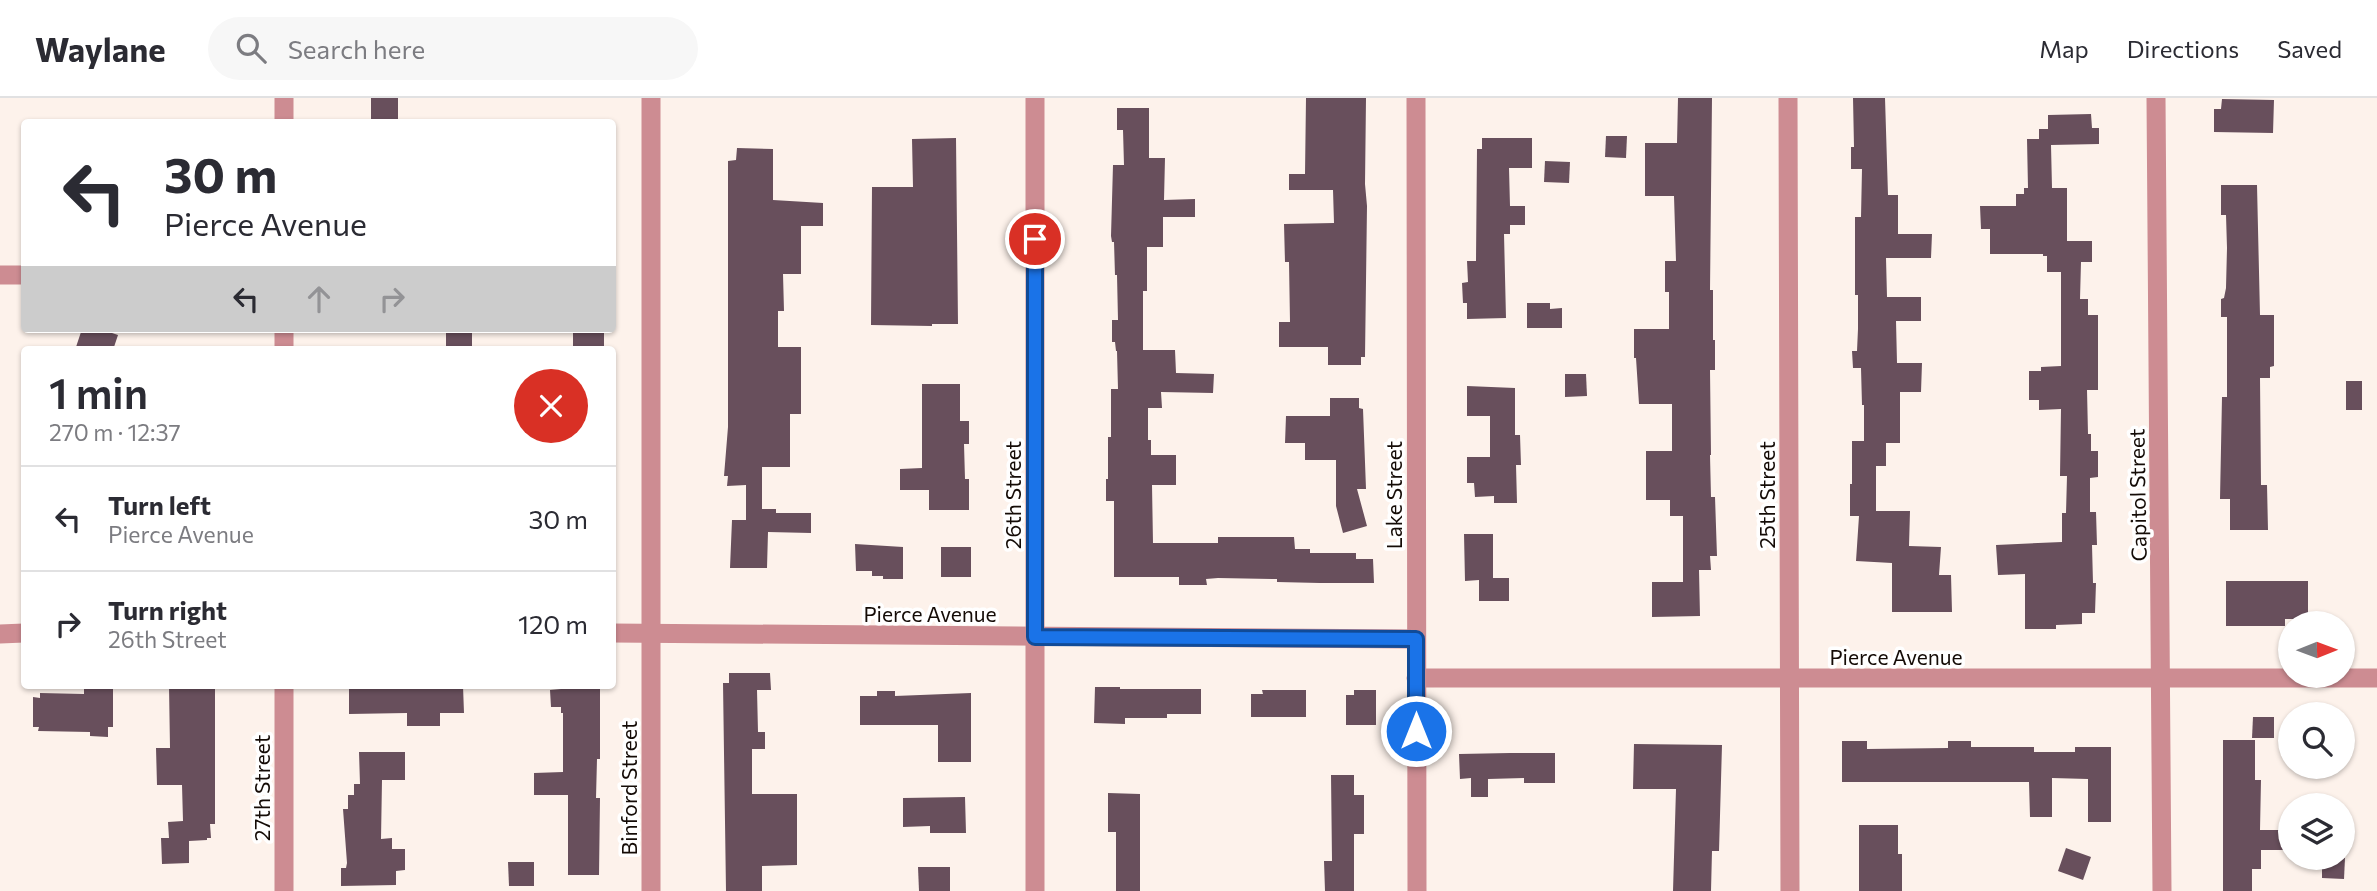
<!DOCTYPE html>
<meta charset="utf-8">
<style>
:root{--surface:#fff;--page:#f7f7f7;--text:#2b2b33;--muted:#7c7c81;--line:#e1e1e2}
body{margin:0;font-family:Commissioner,sans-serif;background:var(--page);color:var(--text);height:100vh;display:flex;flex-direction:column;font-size:26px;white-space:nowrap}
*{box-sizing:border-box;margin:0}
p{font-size:23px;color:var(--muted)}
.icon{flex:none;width:38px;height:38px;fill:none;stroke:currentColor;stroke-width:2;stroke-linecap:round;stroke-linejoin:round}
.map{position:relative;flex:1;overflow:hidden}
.drawer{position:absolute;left:21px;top:248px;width:595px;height:343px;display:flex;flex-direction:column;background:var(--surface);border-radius:7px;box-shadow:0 2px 5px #0004}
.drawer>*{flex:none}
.guide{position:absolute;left:21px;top:21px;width:595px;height:214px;border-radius:7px;box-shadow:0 2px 5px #0004;background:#fff;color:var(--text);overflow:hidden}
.needle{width:46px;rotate:89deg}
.tools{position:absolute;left:2278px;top:513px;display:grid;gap:14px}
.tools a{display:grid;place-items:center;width:77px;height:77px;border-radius:50%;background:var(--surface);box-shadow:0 2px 5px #0004;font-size:35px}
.pin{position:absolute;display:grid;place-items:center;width:60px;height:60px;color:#fff;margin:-30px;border:4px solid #fff;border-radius:50%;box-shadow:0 2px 7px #0007}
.me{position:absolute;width:77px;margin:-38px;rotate:0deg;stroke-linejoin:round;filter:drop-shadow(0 0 5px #0008)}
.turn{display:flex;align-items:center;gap:24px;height:147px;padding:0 28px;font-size:32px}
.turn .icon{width:91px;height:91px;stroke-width:2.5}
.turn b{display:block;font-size:49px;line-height:60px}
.lanes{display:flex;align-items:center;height:66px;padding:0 28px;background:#0003;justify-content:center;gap:35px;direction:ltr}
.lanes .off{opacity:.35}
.round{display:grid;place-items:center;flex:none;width:74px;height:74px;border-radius:37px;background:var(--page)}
.overview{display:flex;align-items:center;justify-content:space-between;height:119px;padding:0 28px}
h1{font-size:42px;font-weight:600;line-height:52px}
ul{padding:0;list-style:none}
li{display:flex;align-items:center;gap:21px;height:105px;padding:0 28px;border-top:2px solid var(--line)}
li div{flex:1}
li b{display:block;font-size:26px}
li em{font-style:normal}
header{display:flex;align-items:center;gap:42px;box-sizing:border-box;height:98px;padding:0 35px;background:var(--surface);border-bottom:2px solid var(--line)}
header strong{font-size:33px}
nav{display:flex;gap:38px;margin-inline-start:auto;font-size:24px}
.search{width:490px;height:63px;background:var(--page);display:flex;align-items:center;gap:18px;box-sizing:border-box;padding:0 24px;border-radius:38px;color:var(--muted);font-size:26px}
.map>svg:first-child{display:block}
</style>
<header>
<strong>Waylane</strong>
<div class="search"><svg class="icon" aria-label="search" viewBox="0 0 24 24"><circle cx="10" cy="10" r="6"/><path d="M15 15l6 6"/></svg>Search here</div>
<nav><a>Map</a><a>Directions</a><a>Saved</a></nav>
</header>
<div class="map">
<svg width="2377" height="793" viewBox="0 0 2377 793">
<rect width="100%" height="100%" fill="#fdf2eb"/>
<!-- building -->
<g fill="#684f5c">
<rect x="371" y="0" width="27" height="24"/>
<polygon points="1306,0 1366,0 1365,86 1367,108 1365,259 1361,259 1361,267 1328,267 1328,249 1279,249 1279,224 1290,224 1289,164 1285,164 1284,126 1334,125 1333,92 1289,92 1289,76 1305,76"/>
<polygon points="1678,0 1712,0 1710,192 1713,192 1713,242 1715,242 1715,272 1710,272 1711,357 1710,357 1711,399 1715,399 1717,458 1710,458 1711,472 1699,472 1700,518 1652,519 1652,484 1683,484 1683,418 1670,418 1670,402 1646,402 1646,353 1672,353 1672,306 1639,306 1636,260 1634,260 1634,231 1669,231 1669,194 1665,194 1665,163 1676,163 1674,98 1645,98 1645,45 1677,45"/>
<polygon points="1853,0 1885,0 1888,97 1898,97 1898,136 1932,136 1931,160 1886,160 1887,199 1921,199 1921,223 1896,223 1897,265 1922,265 1921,294 1900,294 1900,345 1886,345 1886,368 1876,368 1876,413 1910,413 1909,448 1941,449 1939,477 1951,477 1952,514 1892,514 1892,465 1856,463 1859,418 1850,418 1850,386 1852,386 1852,343 1864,343 1864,307 1862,307 1861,270 1853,270 1852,253 1857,253 1858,231 1858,197 1855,197 1855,119 1861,119 1862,71 1851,71 1851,49 1854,49"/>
<polygon points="2222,1 2274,2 2273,35 2214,34 2214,11 2221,11"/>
<polygon points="1117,10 1149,10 1149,60 1165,60 1164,102 1195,101 1195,119 1163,119 1163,149 1147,149 1147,193 1143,193 1143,252 1175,252 1176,275 1214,276 1213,295 1161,294 1162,310 1148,310 1148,342 1151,342 1151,357 1176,357 1176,387 1152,387 1153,445 1218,445 1218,439 1294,439 1295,451 1310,451 1310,455 1356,455 1356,461 1373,461 1374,485 1320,485 1277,484 1277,481 1218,480 1206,481 1207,487 1179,487 1179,479 1114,479 1114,403 1106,403 1106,381 1108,381 1108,339 1111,339 1111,291 1118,291 1117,253 1116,253 1115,244 1112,244 1112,222 1118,222 1117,177 1115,177 1114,144 1112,144 1111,138 1113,67 1124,67 1123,32 1117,32"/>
<polygon points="2091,16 2092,30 2099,30 2099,46 2051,47 2052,90 2067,90 2067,143 2092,143 2092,164 2081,164 2080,201 2088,201 2088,217 2098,217 2098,292 2087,292 2088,336 2091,336 2091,353 2098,353 2098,379 2090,380 2090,414 2096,414 2097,447 2092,447 2093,485 2096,485 2095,515 2082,515 2082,526 2056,527 2056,531 2025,531 2025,476 1998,477 1996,447 2062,444 2062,415 2066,415 2067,378 2060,378 2061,311 2039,312 2039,302 2029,302 2029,273 2041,273 2041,269 2061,268 2061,174 2047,174 2047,158 2043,158 2043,156 1990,156 1990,131 1981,131 1980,108 2016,108 2016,96 2024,96 2024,90 2028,90 2027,41 2039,41 2039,31 2048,31 2048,17"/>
<polygon points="1606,38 1627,38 1626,60 1605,59"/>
<polygon points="956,40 958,226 932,226 932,228 871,227 872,89 913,89 912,41"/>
<polygon points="1482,40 1532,40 1532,70 1509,70 1510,108 1525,108 1525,127 1510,127 1510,136 1504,136 1506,220 1467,221 1467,205 1463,205 1462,185 1468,184 1467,163 1476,163 1477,51 1482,51"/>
<polygon points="737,50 773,51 773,102 823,105 823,128 801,128 801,176 783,176 784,213 778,213 778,249 801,249 801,316 790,316 790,369 762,369 762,411 776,411 776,415 811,415 811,435 768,434 767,470 730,470 732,422 746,422 746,387 727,388 728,378 724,378 728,329 728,63 736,62"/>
<polygon points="1545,63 1570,64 1569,85 1544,84"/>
<polygon points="2221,87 2257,87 2260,217 2274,217 2274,268 2270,269 2270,280 2260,280 2261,387 2267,387 2268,432 2230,432 2230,401 2220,401 2222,299 2227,299 2227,219 2221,219 2221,201 2224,200 2226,190 2227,150 2226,117 2221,117"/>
<polygon points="1527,205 1550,205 1550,211 1562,210 1562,230 1527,230"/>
<polygon points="82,231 100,231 118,237 113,252 75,252"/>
<rect x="446" y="231" width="26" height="17"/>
<polygon points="573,231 601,231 600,233 604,234 604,252 573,252"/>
<polygon points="1565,276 1586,276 1587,298 1565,299"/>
<rect x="2346" y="283" width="16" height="29"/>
<polygon points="922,286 960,286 960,323 969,323 969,346 964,346 965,381 969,381 969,412 929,412 929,392 900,392 900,371 922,370"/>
<polygon points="1467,288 1515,290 1515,337 1520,337 1521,367 1516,367 1517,405 1494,405 1494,398 1475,399 1474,385 1467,385 1467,359 1490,359 1490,318 1467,318"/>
<polygon points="1330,300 1359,300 1359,310 1363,311 1366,391 1357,391 1367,428 1343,435 1336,408 1336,362 1305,362 1305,345 1285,345 1286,318 1330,318"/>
<polygon points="1464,436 1493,436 1493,480 1509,480 1509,503 1479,503 1479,482 1465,483"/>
<polygon points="855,446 903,449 903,481 883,481 883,478 872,478 872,473 856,473"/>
<rect x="941" y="449" width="30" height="30"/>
<polygon points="2226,483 2308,483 2308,521 2285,521 2285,528 2226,528"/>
<polygon points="729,575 770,575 771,592 757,592 758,634 765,634 765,651 752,651 752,696 797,696 797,767 762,768 762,793 726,793 723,585 729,585"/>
<polygon points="84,588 113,589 113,629 108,629 108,639 90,638 90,634 38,633 39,629 33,629 33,599 40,600 40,595 84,596"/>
<polygon points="169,588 215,588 215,726 210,726 211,740 207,740 207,742 189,743 189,765 162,766 161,740 169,740 168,724 183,723 182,687 157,687 156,650 170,650"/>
<polygon points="349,588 463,588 464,615 440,615 440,628 407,628 407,615 349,616"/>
<polygon points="561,588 600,588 600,661 597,661 596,700 600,700 599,777 568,777 568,697 534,697 534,675 563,674 563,615 561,615 561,609 551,609 550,592 561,591"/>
<polygon points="1095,589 1120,589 1120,591 1201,591 1201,616 1167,616 1167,620 1125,620 1125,626 1094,625"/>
<polygon points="1262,592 1306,592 1306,619 1251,619 1251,596 1263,596"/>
<polygon points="1354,592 1376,592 1376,627 1346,627 1346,597 1354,597"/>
<polygon points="877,593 895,593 895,598 971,595 971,664 938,664 938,627 860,627 860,598 877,598"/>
<polygon points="2253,619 2274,619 2274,640 2252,640"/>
<polygon points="2223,642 2255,642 2255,682 2261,682 2260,732 2291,732 2291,752 2261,752 2261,771 2252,771 2252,793 2223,793"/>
<polygon points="1842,643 1867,643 1867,651 1948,650 1948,643 1971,643 1971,649 2034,649 2034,654 2075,654 2075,649 2111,649 2111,724 2088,724 2088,681 2052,680 2052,719 2030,719 2029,684 1842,684"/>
<polygon points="1634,646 1722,647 1719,753 1712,753 1711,793 1673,793 1676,691 1633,691"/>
<polygon points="359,654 405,654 405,682 382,682 381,741 392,740 392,751 405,751 405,772 396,773 396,787 341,788 341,770 346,770 347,765 343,711 348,711 348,697 354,697 354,686 360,686"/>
<polygon points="1510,655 1555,655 1555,685 1524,685 1524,680 1488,681 1488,699 1471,699 1471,680 1460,681 1459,656"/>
<polygon points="1331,677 1354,677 1354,697 1364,697 1364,736 1354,736 1354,793 1325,793 1324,763 1332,763"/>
<polygon points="1108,695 1140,696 1140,793 1116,793 1116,734 1108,734"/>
<polygon points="965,699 966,735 930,735 930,728 903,729 903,700"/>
<polygon points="1859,727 1898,727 1898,756 1902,756 1902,793 1859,793"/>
<polygon points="2066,750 2091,759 2083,782 2058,773"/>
<polygon points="2322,760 2345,760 2344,781 2322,780"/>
<polygon points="508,764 534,764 534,788 509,788"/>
<polygon points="918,769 950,769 950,793 919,793"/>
</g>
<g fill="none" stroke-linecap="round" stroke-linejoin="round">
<!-- street -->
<g stroke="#cd8c92" stroke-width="19">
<polyline points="284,0 284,24"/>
<polyline points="1416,0 1417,793"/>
<polyline points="1788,0 1790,793"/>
<polyline points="2156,0 2162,793"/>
<polyline points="0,177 24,177"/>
<polyline points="284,231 284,252"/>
<polyline points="612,535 1416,541"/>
<polyline points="0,536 24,535"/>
<polyline points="1416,580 2377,580"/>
<polyline points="284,793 284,588"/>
<polyline points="651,793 651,0"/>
<polyline points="1035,793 1035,0"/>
</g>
</g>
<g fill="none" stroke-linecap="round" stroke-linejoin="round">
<!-- route casing -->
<g stroke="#114b97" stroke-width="18">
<polyline id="route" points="1035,141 1035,539 1416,541 1416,633"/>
</g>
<!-- route -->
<use href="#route" stroke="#1a73e8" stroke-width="12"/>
</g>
<g text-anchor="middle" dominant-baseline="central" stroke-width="7" stroke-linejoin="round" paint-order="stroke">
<!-- street labels -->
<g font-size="21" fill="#140b06" stroke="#fff">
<text transform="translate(1012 397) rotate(-90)">26th Street</text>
<text transform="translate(1393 397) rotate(-90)">Lake Street</text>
<text transform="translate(1766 397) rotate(-90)">25th Street</text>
<text transform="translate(2137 397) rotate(-91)">Capitol Street</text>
<text x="930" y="515">Pierce Avenue</text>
<text x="1896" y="558">Pierce Avenue</text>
<text transform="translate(261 690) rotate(-90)">27th Street</text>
<text transform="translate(628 690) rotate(-90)">Binford Street</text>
</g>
</g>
</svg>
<div class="tools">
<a><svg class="needle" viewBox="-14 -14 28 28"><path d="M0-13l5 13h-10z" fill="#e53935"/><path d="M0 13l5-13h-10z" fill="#7c7c81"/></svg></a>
<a><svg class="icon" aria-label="search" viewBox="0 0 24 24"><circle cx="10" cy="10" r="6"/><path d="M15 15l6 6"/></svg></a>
<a><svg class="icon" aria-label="layers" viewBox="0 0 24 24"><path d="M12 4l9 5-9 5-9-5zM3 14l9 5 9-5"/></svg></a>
</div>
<div class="pin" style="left:1035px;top:141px;background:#d93025"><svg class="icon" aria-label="arrive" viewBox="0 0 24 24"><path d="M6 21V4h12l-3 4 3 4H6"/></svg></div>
<svg class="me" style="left:1416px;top:633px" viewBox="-20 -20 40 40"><circle r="17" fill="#1a73e8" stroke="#fff" stroke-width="3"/><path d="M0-11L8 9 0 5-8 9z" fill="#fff"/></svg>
<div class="guide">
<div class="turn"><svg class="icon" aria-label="left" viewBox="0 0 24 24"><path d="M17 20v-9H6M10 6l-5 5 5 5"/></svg><div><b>30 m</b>Pierce Avenue</div></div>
<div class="lanes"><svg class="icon" aria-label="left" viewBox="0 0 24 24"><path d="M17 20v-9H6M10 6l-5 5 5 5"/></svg><svg class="icon off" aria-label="ahead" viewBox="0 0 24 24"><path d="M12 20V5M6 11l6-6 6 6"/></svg><svg class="icon off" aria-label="right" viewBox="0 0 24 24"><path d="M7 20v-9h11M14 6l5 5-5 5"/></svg></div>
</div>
<section class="drawer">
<div class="overview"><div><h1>1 min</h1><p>270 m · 12:37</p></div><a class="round" style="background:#d93025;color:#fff"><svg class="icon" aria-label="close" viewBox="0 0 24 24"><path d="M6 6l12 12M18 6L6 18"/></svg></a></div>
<ul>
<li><svg class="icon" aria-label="left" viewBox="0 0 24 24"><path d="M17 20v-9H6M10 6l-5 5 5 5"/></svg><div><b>Turn left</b><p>Pierce Avenue</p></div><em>30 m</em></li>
<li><svg class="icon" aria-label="right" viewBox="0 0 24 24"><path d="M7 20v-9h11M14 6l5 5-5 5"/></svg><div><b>Turn right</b><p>26th Street</p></div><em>120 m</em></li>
</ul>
</section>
</div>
